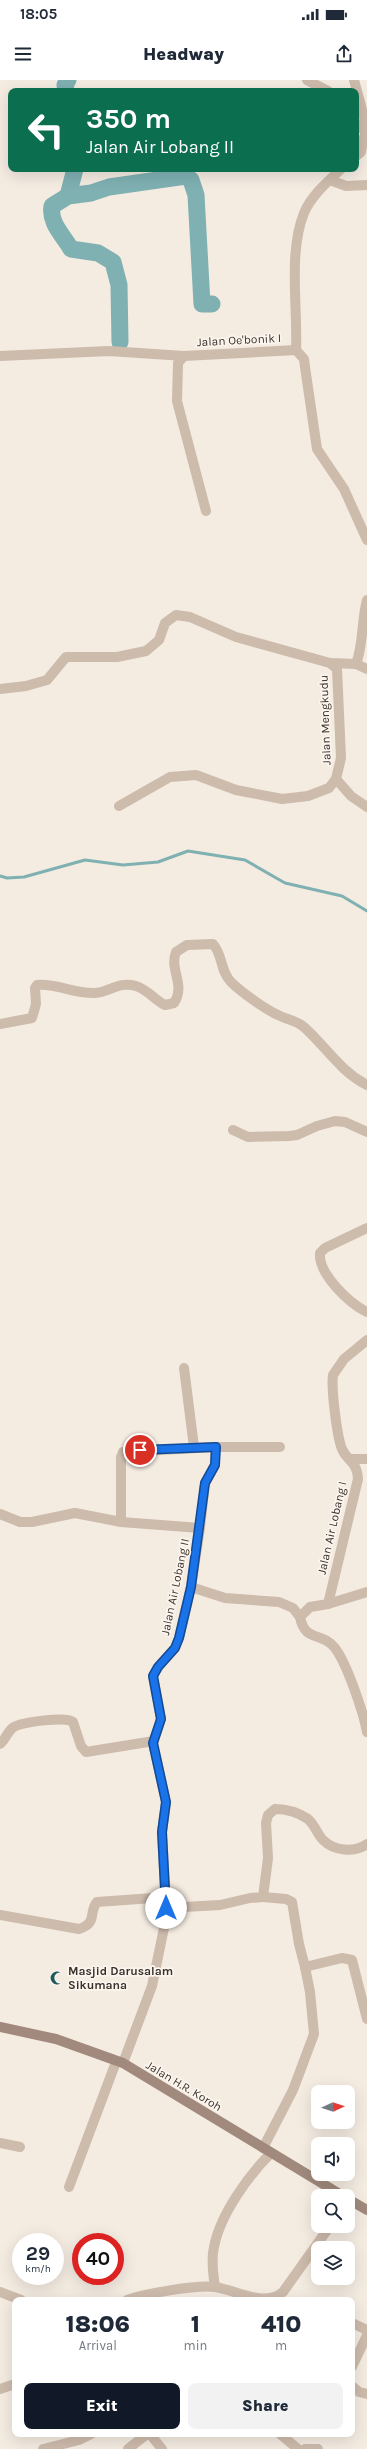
<!DOCTYPE html>
<style>
:root{--surface:#fff;--page:#f2f2f3;--text:#1f2937;--muted:#747a83;--accent:#111827}
body{margin:0;font-family:Karla,sans-serif;background:var(--page);color:var(--text);height:100vh;display:flex;flex-direction:column;font-size:15px;white-space:nowrap}
*{box-sizing:border-box;margin:0}
p{font-size:13px;color:var(--muted)}
.icon{flex:none;width:22px;height:22px;fill:none;stroke:currentColor;stroke-width:2;stroke-linecap:round;stroke-linejoin:round}
.map{position:relative;flex:1;overflow:hidden}
.sheet{position:absolute;left:12px;top:2217px;width:343px;height:140px;display:flex;flex-direction:column;background:var(--surface);border-radius:8px;box-shadow:0 4px 16px #0002}
.sheet>*{flex:none}
.hud{position:absolute;left:8px;top:8px;width:351px;height:84px;border-radius:8px;box-shadow:0 4px 16px #0002;background:#0b6e4f;color:#fff;overflow:hidden}
.needle{width:26px;rotate:87deg}
.buttons{position:absolute;left:311px;top:2005px;display:grid;gap:8px}
.buttons a{display:grid;place-items:center;width:44px;height:44px;border-radius:8px;background:var(--surface);box-shadow:0 4px 16px #0002;font-size:20px}
.speed{position:absolute;left:12px;top:2153px;display:flex;gap:8px;font-size:20px;font-weight:700;text-align:center}
.speed>*{display:grid;place-content:center;width:52px;height:52px;border-radius:50%;background:var(--surface);box-shadow:0 4px 16px #0002;line-height:1}
.speed small{font-size:10px;font-weight:400}
.speed .limit{border:6px solid #d22;background:#fff;color:#111}
.pin{position:absolute;display:grid;place-items:center;width:34px;height:34px;color:#fff;margin:-17px;border:2px solid #fff;border-radius:50%;box-shadow:0 1px 4px #0007}
.me{position:absolute;width:44px;margin:-22px;rotate:0deg;stroke-linejoin:round;filter:drop-shadow(0 0 3px #0008)}
.turn{display:flex;align-items:center;gap:14px;height:84px;padding:0 12px;font-size:18px}
.turn .icon{width:52px;height:52px;stroke-width:2.5}
.turn b{display:block;font-size:28px;line-height:34px}
.eta{display:flex;justify-content:space-evenly;align-items:center;height:68px;text-align:center}
.eta b{font-size:24px;font-weight:800;line-height:28px}
.primary-button{display:flex;gap:8px;margin-top:auto;padding:8px 12px}
.primary-button a{flex:1;height:46px;border-radius:8px;background:var(--accent);color:#fff;font-size:16px;font-weight:800;line-height:46px;text-align:center}
.primary-button a+a{background:var(--page);color:var(--text)}
.status{display:flex;justify-content:space-between;align-items:center;height:28px;padding:0 20px;background:var(--surface);direction:ltr}
.status svg{height:11px;fill:currentColor}
header{display:flex;justify-content:space-between;align-items:center;height:52px;padding:0 12px;background:var(--surface);font-size:18px;font-weight:800}
.map>svg:first-child{display:block}
</style>
<div class="status"><b>18:05</b><svg viewBox="0 0 49 12"><path d="M0 12V9h3v3zM5 12V6h3v6zM10 12V3h3v9zM15 12V0h3v12zM26 1h20v11H26zM47 4h2v5h-2z"/></svg></div>
<header><svg class="icon" aria-label="menu" viewBox="0 0 24 24"><path d="M4 6h16M4 12h16M4 18h16"/></svg>Headway<svg class="icon" aria-label="share" viewBox="0 0 24 24"><path d="M12 15V3M7 8l5-5 5 5M5 13v7h14v-7"/></svg></header>
<div class="map">
<svg width="367" height="2369" viewBox="0 0 367 2369">
<rect width="100%" height="100%" fill="#f4ebe1"/>
<g fill="none" stroke-linecap="round" stroke-linejoin="round">
<!-- stream -->
<polyline stroke="#7fb0b2" stroke-width="3" points="0,796 7,798 24,797 85,780 123,785 158,782 188,771 245,780 285,803 342,816 367,831"/>
<!-- river -->
<g stroke="#7fb0b2" stroke-width="17">
<polyline points="66,11 65,5 68,0"/>
<polyline points="68,116 75,89"/>
<path d="M 120,262 L 119,205 L 113,182 L 98,173 L 71,169 C 63,155 49,143 52,126 L 68,116 L 91,113 L 109,107 L 186,96 L 191,100 L 196,115 L 202,224 L 212,224"/>
</g>
<!-- minor -->
<g stroke="#cdbbac" stroke-width="10">
<polyline points="307,0 328,11"/>
<polyline points="356,43 367,53"/>
<polyline points="330,100 346,106 367,105"/>
<polyline points="184,276 178,283 177,321 206,431"/>
<polyline points="0,609 26,606 47,600 66,577 117,577 146,571 159,560 165,543 176,535 190,537 236,557 330,583 356,584"/>
<polyline points="119,726 170,697 196,695 236,710 282,719 308,716 329,708 336,699 341,678 337,589 330,583"/>
<path d="M 0,944 L 32,938 L 36,924 L 35,908 L 37,905 C 57,903 74,914 95,913 C 110,912 118,901 136,906 C 148,910 155,920 165,925 L 174,923 C 186,905 169,890 176,872 L 187,865 L 213,864 C 223,875 220,891 231,902 C 241,912 265,929 278,935 C 287,940 297,940 305,948 C 326,967 341,992 367,1005"/>
<polyline points="233,1050 248,1057 289,1056 297,1055 317,1046 335,1041 345,1042 367,1052"/>
<polyline points="184,1288 194,1367"/>
<polyline points="215,1367 280,1367"/>
<polyline points="352,1379 367,1379"/>
<polyline points="121,1442 121,1377 123,1372 215,1367 215,1385 205,1403 200,1448"/>
<polyline points="328,1524 367,1512"/>
<path d="M 0,1664 C 6,1659 8,1650 14,1647 C 22,1642 68,1636 73,1642 L 81,1666 L 86,1672 L 154,1661"/>
<polyline points="263,1817 286,1819 292,1822 299,1864 305,1887 342,1878 352,1880 367,1939"/>
<path d="M 166,1828 L 220,1825 L 250,1818 L 263,1817 L 268,1778 L 266,1743 L 268,1735 L 275,1729 C 286,1729 299,1733 308,1739 C 315,1745 317,1754 323,1760 C 334,1771 354,1773 367,1764"/>
<path d="M 0,1835 L 79,1849 C 98,1843 88,1833 97,1822 L 167,1817"/>
<polyline points="0,2063 20,2067"/>
<polyline points="263,2068 293,2010 314,1954 310,1912 305,1887"/>
<polyline points="69,2107 116,1982"/>
<path d="M 215,2207 C 213,2194 211,2179 214,2167 C 220,2135 248,2096 271,2073"/>
<polyline points="0,2212 21,2220"/>
<path d="M 127,2220 C 144,2214 198,2204 215,2207 C 237,2210 264,2228 283,2212 L 330,2146"/>
<polyline points="352,2243 367,2250"/>
<polyline points="352,2287 367,2255"/>
<polyline points="352,2306 359,2312 367,2314"/>
<polyline points="0,2309 15,2304"/>
<polyline points="150,2354 162,2369"/>
<polyline points="280,2354 298,2369"/>
<polyline points="43,2369 79,2360 91,2354"/>
<polyline points="128,2369 147,2354"/>
<polyline points="305,2369 318,2369"/>
</g>
<!-- tertiary -->
<g stroke="#cdbbac" stroke-width="10">
<polyline points="354,0 367,48"/>
<polyline points="356,76 361,72 364,57 367,56"/>
<path d="M 296,270 C 298,228 288,173 304,133 C 311,116 328,101 341,89"/>
<polyline points="0,276 109,271 184,276 296,270 304,279 305,287 317,369 344,409 367,460"/>
<path d="M 367,520 C 361,542 364,563 356,584 L 367,589"/>
<polyline points="336,699 351,716 367,727"/>
<path d="M 367,1148 L 325,1168 L 320,1173 C 318,1194 350,1224 367,1232"/>
<path d="M 367,1260 L 344,1279 L 333,1295 C 331,1308 337,1357 342,1369 C 347,1381 357,1381 358,1399 L 328,1524 L 310,1527 L 300,1537 C 305,1563 322,1551 335,1568 C 347,1584 363,1631 367,1652"/>
<polyline points="0,1434 20,1442 32,1442 75,1433 121,1442 200,1448 191,1507 179,1558 175,1568 158,1587 153,1596 161,1639 153,1663 166,1722 162,1752 166,1828 164,1848 152,1906 123,1983"/>
<polyline points="191,1507 225,1518 279,1522 293,1528 300,1537"/>
</g>
<!-- secondary -->
<g stroke="#a18a7d" stroke-width="10">
<polyline points="0,1947 56,1959 123,1983 343,2116"/>
<polyline points="348,2119 367,2130"/>
</g>
</g>
<g fill="none" stroke-linecap="round" stroke-linejoin="round">
<!-- route casing -->
<g stroke="#114b97" stroke-width="10">
<polyline id="route" points="140,1370 216,1367 215,1385 205,1403 191,1507 179,1558 175,1568 158,1587 153,1596 161,1639 153,1663 166,1722 162,1752 166,1828"/>
</g>
<!-- route -->
<use href="#route" stroke="#1a73e8" stroke-width="7"/>
</g>
<!-- icons -->
<defs>
<g id="mosque-bare" transform="scale(1.08)"><path d="M3.5-4.9A6 6 0 1 0 3.5 4.9A5 5 0 1 1 3.5-4.9Z" fill="#1f5a5e" stroke="#fbf5ee" stroke-width="2.5" paint-order="stroke"/></g>
</defs>
<g fill-rule="evenodd">
<use href="#mosque-bare" x="57" y="1898"/>
</g>
<g text-anchor="middle" dominant-baseline="central" stroke-width="3.5" stroke-linejoin="round" paint-order="stroke">
<!-- street labels -->
<g font-size="12" fill="#3b302b" stroke="#fbf5ee">
<text transform="translate(239 260) rotate(-3)">Jalan Oe'bonik I</text>
<text transform="translate(325 640) rotate(-92)">Jalan Mengkudu</text>
<text transform="translate(332 1448) rotate(-77)">Jalan Air Lobang I</text>
<text transform="translate(175 1507) rotate(-78)">Jalan Air Lobang II</text>
<text transform="translate(184 2006) rotate(31)">Jalan H.R. Koroh</text>
</g>
<!-- poi labels -->
<g font-size="12" font-weight="bold" fill="#3b302b" stroke="#fbf5ee" text-anchor="start">
<text x="68" y="1891">Masjid Darusalam<tspan x="68" dy="14">Sikumana</tspan></text>
</g>
</g>
</svg>
<div class="buttons">
<a><svg class="needle" viewBox="-14 -14 28 28"><path d="M0-13l5 13h-10z" fill="#e53935"/><path d="M0 13l5-13h-10z" fill="#747a83"/></svg></a>
<a><svg class="icon" aria-label="sound" viewBox="0 0 24 24"><path d="M4 9h4l5-4v14l-5-4H4zM17 9q2 3 0 6"/></svg></a>
<a><svg class="icon" aria-label="search" viewBox="0 0 24 24"><circle cx="10" cy="10" r="6"/><path d="M15 15l6 6"/></svg></a>
<a><svg class="icon" aria-label="layers" viewBox="0 0 24 24"><path d="M12 4l9 5-9 5-9-5zM3 14l9 5 9-5"/></svg></a>
</div>
<div class="speed"><div>29<small>km/h</small></div><div class="limit">40</div></div>
<div class="pin" style="left:140px;top:1370px;background:#d93025"><svg class="icon" aria-label="arrive" viewBox="0 0 24 24"><path d="M6 21V4h12l-3 4 3 4H6"/></svg></div>
<svg class="me" style="left:166px;top:1828px" viewBox="-20 -20 40 40"><circle r="19" fill="#fff"/><path d="M0-13L10 11 0 6-10 11z" fill="#1a73e8"/></svg>
<div class="hud">
<div class="turn"><svg class="icon" aria-label="left" viewBox="0 0 24 24"><path d="M17 20v-9H6M10 6l-5 5 5 5"/></svg><div><b>350 m</b>Jalan Air Lobang II</div></div>
</div>
<section class="sheet">
<div class="eta">
<div><b>18:06</b><p>Arrival</p></div>
<div><b>1</b><p>min</p></div>
<div><b>410</b><p>m</p></div>
</div>
<div class="primary-button"><a>Exit</a><a>Share</a></div>
</section>
</div>
